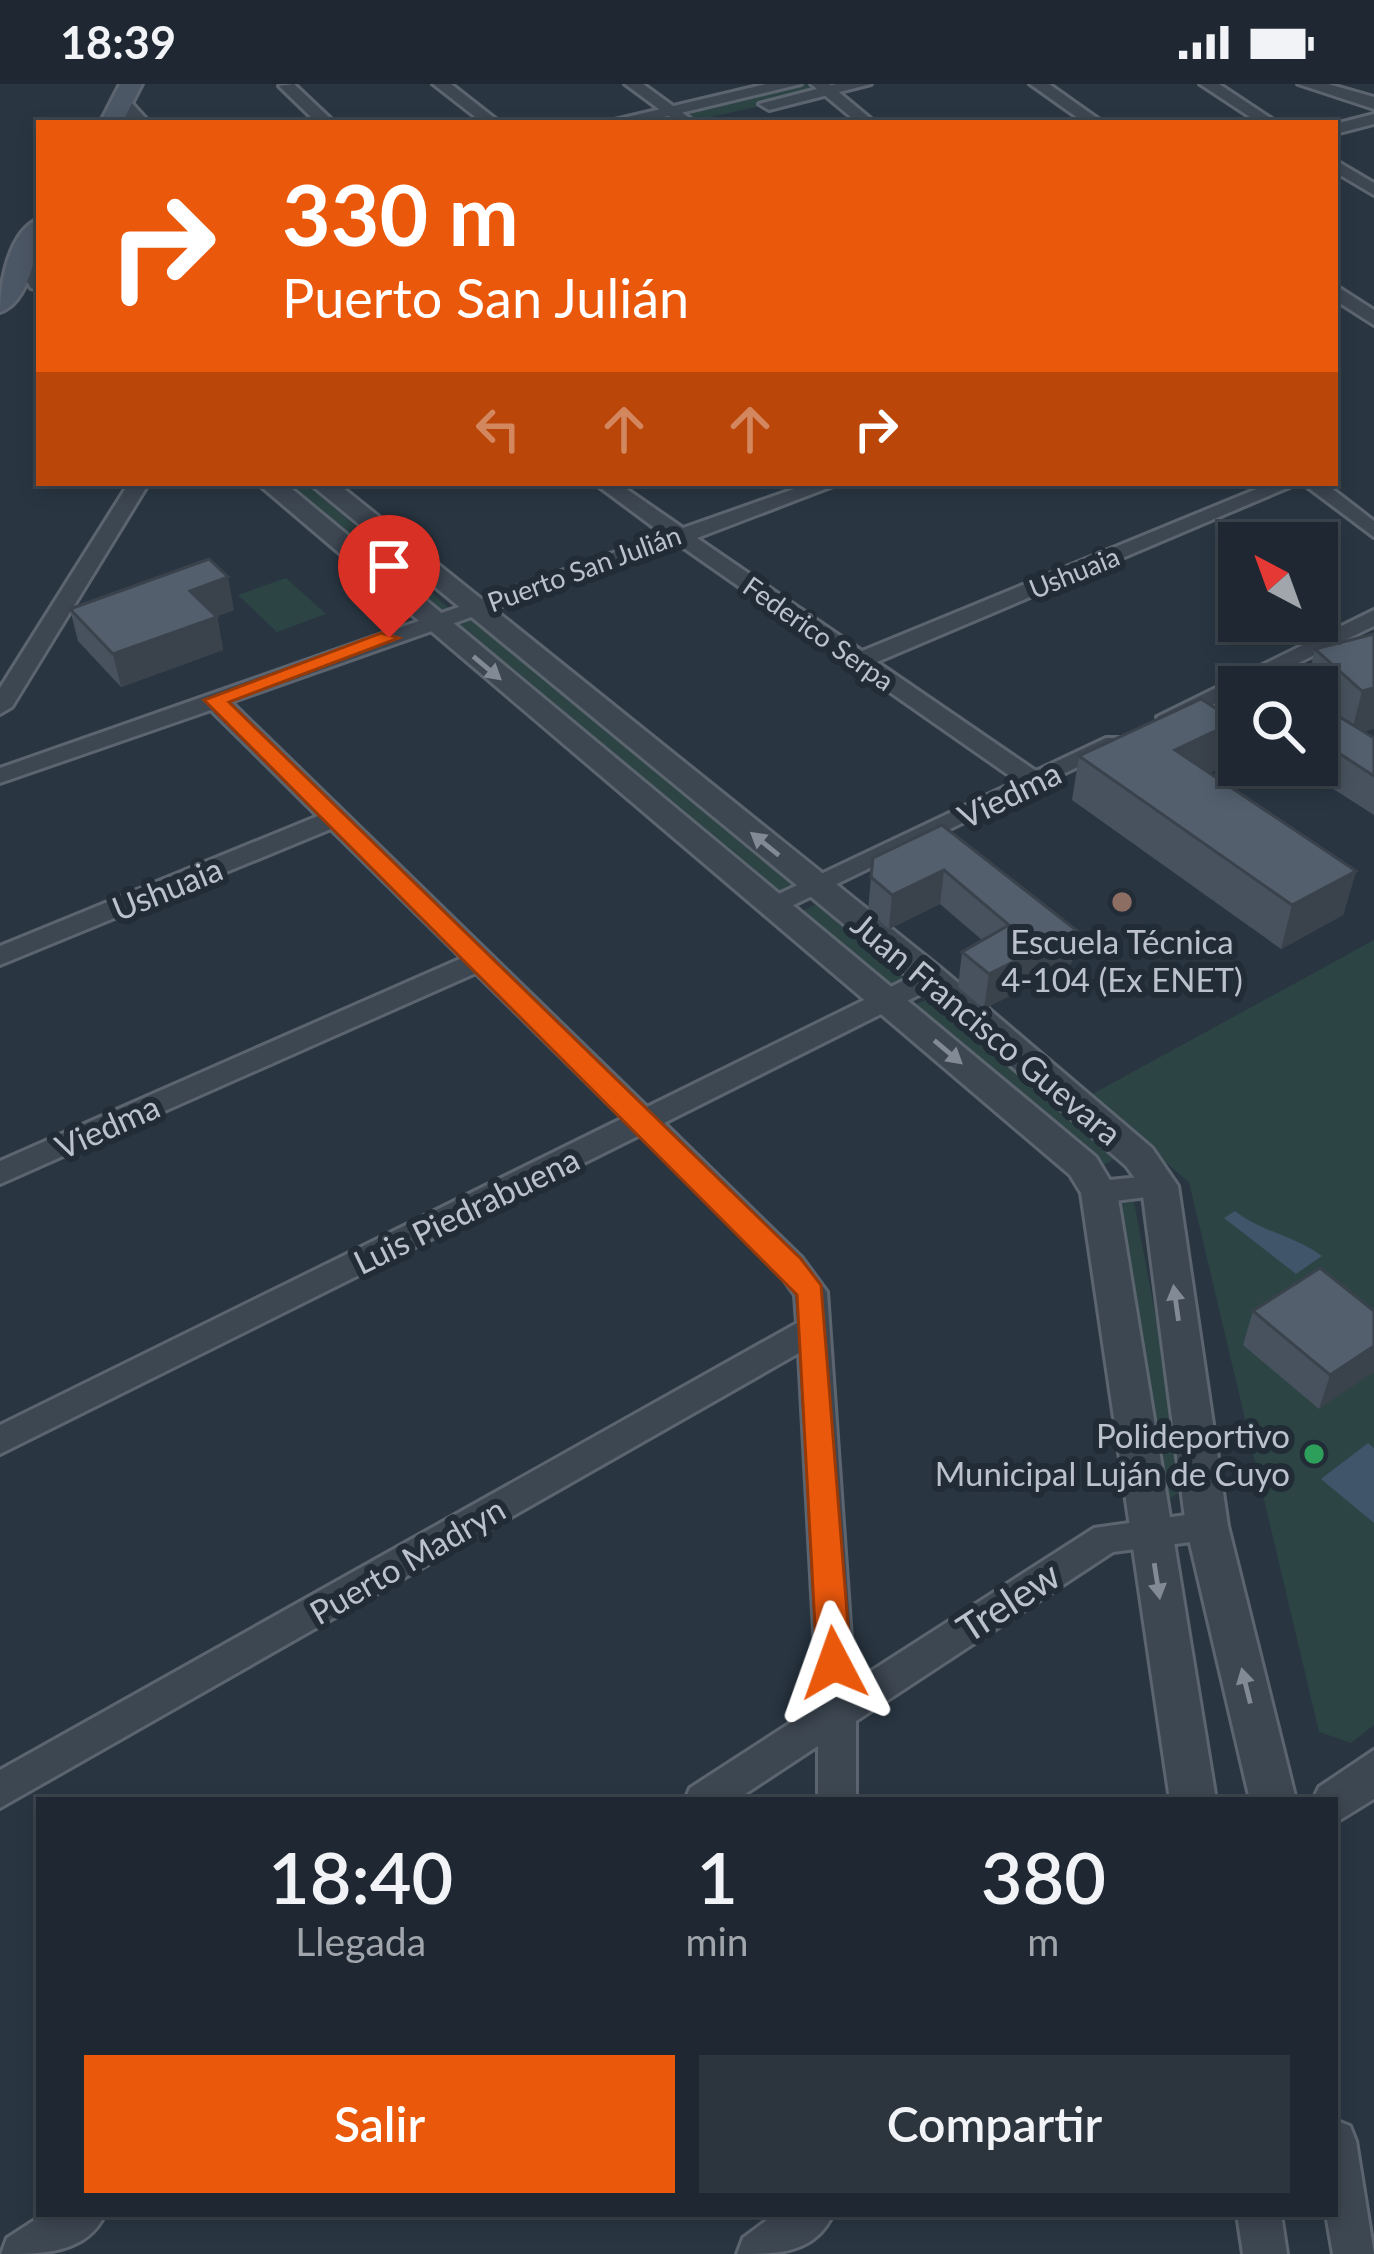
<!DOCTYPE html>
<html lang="es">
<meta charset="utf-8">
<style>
:root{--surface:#1f2832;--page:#2c343e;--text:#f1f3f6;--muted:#a1a6ac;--line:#3c444d;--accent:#ea580c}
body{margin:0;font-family:Lato,sans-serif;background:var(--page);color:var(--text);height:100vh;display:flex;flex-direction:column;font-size:45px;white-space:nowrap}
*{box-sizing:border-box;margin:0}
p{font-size:39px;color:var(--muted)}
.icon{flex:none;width:66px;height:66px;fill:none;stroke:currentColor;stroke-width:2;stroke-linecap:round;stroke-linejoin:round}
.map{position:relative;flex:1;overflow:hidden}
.panel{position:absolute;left:36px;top:1713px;width:1302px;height:420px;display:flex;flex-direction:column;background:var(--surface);border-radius:0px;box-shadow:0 6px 18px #0003,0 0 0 3px var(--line)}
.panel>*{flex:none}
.banner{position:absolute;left:36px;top:36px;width:1302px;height:366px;border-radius:0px;box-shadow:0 6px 18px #0003,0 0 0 3px var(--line);background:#ea580c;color:#fff;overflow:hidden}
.needle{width:78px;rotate:319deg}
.buttons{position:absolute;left:1218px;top:438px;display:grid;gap:24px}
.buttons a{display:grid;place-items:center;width:120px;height:120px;border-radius:0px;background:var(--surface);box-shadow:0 6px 18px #0003,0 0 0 3px var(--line);font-size:60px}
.pin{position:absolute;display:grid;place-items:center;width:102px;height:102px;color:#fff;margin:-123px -51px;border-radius:50% 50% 50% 0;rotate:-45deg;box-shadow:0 0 12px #0007}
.pin .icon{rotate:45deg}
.me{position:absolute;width:132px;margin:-66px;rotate:356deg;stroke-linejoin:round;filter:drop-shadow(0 0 9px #0008)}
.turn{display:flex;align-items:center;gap:42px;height:252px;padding:0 48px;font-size:54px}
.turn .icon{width:156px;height:156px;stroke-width:2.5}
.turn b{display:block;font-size:84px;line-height:102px}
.lanes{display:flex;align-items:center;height:114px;padding:0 48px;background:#0003;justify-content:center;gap:60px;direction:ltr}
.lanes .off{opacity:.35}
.eta{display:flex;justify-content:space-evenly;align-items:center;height:204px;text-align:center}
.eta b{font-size:72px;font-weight:600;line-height:84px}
.action{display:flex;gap:24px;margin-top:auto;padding:24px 48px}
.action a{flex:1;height:138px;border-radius:0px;background:var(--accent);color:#fff;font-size:48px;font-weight:600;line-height:138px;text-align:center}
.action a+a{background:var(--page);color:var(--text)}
.status{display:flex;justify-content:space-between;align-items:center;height:84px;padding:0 60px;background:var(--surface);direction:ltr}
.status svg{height:33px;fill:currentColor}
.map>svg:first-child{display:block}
</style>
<div class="status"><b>18:39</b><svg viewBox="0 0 49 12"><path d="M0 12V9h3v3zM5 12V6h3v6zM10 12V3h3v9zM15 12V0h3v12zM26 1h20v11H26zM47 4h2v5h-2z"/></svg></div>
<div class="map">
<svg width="1374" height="2170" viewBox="0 0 1374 2170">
<rect width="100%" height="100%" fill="#293642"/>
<!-- green -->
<g fill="#2c4444">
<polygon points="792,0 862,0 683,39 612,39"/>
<polygon points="274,399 306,399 451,526 432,535"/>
<polygon points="286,494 326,530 277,548 238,511"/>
<polygon points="470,528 799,803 778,812 451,535"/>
<polygon points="819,819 907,893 887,904 798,829"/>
<polygon points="1374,856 1374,1641 1351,1659 1319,1648 1189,1098 1087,1013"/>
<polygon points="933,913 1123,1070 1102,1082 912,922"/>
<polygon points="1134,1118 1188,1403 1159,1421 1109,1122"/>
</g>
<!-- water -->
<g fill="#40546a">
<path d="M 1235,1127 C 1262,1148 1295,1152 1322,1172 L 1296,1190 L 1224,1134 Z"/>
<polygon points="1368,1359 1374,1364 1374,1439 1321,1395"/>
</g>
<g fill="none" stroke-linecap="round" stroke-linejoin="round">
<!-- minor casing -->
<g stroke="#5c656f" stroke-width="6">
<g id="minor">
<polygon points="294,0 332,36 334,39 317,39 279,2"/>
<polygon points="433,0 451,0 501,39 483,39"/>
<polygon points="625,0 643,0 695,38 678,39"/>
<polygon points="811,0 829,0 876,39 858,39"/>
<polygon points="1030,0 1049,0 1104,39 1085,39"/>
<polygon points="1200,0 1219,0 1278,39 1259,39"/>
<polygon points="1374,30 1374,40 1335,50 1335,40"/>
<polygon points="1335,76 1374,99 1374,111 1335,88"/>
<polygon points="1335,201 1374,226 1374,241 1335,216"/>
<polygon points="129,399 149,399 12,623 0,630 0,604"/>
<polygon points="594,399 618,399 683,444 811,399 841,399 697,454 862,567 1271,399 1299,399 877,578 1036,687 1106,654 1124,654 1127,659 773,831 764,829 760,823 764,817 1017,697 678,460 231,618 647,1023 921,888 941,888 945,894 941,900 664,1039 802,1174 827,1208 854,1598 1094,1444 1207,1428 1219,1432 1224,1442 1219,1452 1207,1456 1113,1468 856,1637 856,1716 818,1716 818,1662 736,1716 685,1716 690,1704 818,1621 799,1269 0,1724 0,1686 797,1239 795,1211 780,1190 640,1051 0,1370 0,1341 623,1034 476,889 0,1100 0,1077 462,874 331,745 0,881 0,862 318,732 211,626 0,699 0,684 664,451"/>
<polygon points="1302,399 1325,399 1374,437 1374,453"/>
<polygon points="1374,526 1374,542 1249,603 1239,603 1239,608 1177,638 1169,640 1157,633"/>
<polygon points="1160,1091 1171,1094 1175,1102 1171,1110 1099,1119 1084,1108 1099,1097"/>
<polygon points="1335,2036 1350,2042 1356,2057 1374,2170 1333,2170 1326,2130 1335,2130"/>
<path d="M 44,2130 L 105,2130 C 87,2170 41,2170 1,2170 L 7,2154 Z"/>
<path d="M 775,2130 L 833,2130 C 815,2170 777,2170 737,2170 L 743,2154 Z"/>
<polygon points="1237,2130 1281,2130 1287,2170 1243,2170"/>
</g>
</g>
<!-- tertiary casing -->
<g stroke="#5c656f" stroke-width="6">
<g id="tertiary">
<polygon points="766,0 801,0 639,39 602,39"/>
<polygon points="836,0 871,0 769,26 759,20"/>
<polygon points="1298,0 1328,0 1374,13 1374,25"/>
<polygon points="116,17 130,17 150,39 129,39 113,21"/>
<polygon points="13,167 29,167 39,183 39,206 31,204 10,172"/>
<polygon points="257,399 285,399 1096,1073 1117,1108 1216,1716 1170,1716 1081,1109 1070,1091"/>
<polygon points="309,399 337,399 943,886 1152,1064 1178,1102 1228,1442 1296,1716 1250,1716 1186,1442 1142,1104 1126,1082 919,902"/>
<polygon points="1374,1666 1374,1715 1335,1739 1335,1716 1313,1716 1319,1703"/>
</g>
</g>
<!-- secondary casing -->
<g stroke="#5c656f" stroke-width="6">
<g id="secondary">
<polygon points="120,0 142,0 122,39 100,39"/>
<path d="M 39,135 C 39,162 30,218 0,228 C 0,199 9,146 39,135 Z"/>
</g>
</g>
<!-- minor -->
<use href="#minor" fill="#3d4752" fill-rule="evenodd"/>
<!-- tertiary -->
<use href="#tertiary" fill="#3d4752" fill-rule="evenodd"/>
<!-- secondary -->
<use href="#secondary" fill="#4c5765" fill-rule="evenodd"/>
</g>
<!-- wall -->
<g fill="#47525e">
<polygon points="70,525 234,526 217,532 223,566 121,603 78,557"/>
<polygon points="1374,550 1364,647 1374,654 1374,731 1296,681 1317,681 1317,603 1306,603 1315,565"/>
<polygon points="1079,672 1226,681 1210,689 1356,787 1343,831 1281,865 1072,716"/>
<polygon points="942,741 1076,846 1071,880 984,925 958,903 962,868 982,856 940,820 889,845 868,827 871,793"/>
<polygon points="1253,1227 1374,1227 1319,1325 1243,1261"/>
</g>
<!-- shaded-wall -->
<g fill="#3a424c">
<polygon points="228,493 234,526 197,539 190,507"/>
<polygon points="217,533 223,566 121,603 113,570"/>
<polygon points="1374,604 1374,645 1351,651 1362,607"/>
<polygon points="1236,637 1226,681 1167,710 1175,666"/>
<polygon points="944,786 940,820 889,845 892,811"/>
<polygon points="1356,787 1343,831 1281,865 1292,821"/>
<polygon points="1076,846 1071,880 984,925 989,890"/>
<polygon points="1374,1262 1374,1288 1319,1325 1330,1291"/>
</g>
<!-- building -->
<g fill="#535f6d" stroke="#3a424c" stroke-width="3">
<polygon points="209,475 228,493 190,507 217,533 113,570 70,525"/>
<polygon points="1374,550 1374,604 1362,607 1315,565"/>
<polygon points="1283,598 1292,603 1272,603"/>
<polygon points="1201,615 1236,637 1175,666 1356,787 1292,821 1079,672"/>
<polygon points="1317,619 1374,654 1374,692 1317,655"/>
<polygon points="942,741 1076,846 989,890 962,868 1009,841 944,786 892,811 871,793 873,774"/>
<polygon points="1320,1184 1374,1227 1374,1262 1330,1291 1253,1227"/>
</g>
<!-- one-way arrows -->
<defs><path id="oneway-solid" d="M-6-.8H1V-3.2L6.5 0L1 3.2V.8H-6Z" transform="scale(3)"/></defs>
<g fill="#828b95">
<use href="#oneway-solid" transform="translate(487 584) rotate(40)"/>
<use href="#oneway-solid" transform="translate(765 760) rotate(-141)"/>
<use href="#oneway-solid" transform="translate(948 968) rotate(40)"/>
<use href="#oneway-solid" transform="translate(1176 1219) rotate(-98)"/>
<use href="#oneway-solid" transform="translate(1157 1497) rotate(81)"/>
<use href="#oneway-solid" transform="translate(1246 1602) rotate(-104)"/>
</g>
<!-- route -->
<polygon fill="#ea580c" stroke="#983908" stroke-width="3" points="381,549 399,554 229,618 801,1175 821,1201 851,1579 846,1589 834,1594 822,1589 817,1579 797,1211 204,616"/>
<!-- markers -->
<circle fill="#8d6e63" stroke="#222c37" stroke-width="4.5" cx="1122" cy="818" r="12"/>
<circle fill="#2e9e5b" stroke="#222c37" stroke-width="4.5" cx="1314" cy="1370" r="12"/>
<g text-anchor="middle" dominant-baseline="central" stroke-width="12" stroke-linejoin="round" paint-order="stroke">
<!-- far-street labels -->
<g font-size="27" fill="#bbc2cc" stroke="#222c37">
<text transform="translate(584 484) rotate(-20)">Puerto San Julián</text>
<text transform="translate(1074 488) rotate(-22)">Ushuaia</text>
<text transform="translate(819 549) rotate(35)">Federico Serpa</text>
</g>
<!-- street labels -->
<g font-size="33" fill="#bbc2cc" stroke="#222c37">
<text transform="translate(1009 710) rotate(-26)">Viedma</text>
<text transform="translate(167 804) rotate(-22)">Ushuaia</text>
<text transform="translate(987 944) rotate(40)">Juan Francisco Guevara</text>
<text transform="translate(107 1042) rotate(-24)">Viedma</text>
<text transform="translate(466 1126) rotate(-26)">Luis Piedrabuena</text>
<text transform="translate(407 1476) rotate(-30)">Puerto Madryn</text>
</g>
<!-- poi labels -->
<g font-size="33" fill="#bbc2cc" stroke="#222c37">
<text x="1122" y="857">Escuela Técnica<tspan x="1122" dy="38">4-104 (Ex ENET)</tspan></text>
<text x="1290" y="1351" text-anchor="end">Polideportivo<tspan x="1290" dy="38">Municipal Luján de Cuyo</tspan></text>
</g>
<!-- near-street labels -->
<g font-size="39" fill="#bbc2cc" stroke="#222c37">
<text transform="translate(1008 1517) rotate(-33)">Trelew</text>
</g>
</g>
</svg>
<div class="buttons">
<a><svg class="needle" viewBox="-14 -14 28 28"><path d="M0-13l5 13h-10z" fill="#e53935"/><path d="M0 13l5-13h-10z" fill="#a1a6ac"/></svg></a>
<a><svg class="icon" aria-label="search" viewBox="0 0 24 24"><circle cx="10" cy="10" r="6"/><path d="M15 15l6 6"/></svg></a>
</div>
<div class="pin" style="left:389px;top:554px;background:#d93025"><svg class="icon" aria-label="arrive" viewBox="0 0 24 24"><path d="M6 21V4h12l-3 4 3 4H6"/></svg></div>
<svg class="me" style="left:834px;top:1579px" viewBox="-20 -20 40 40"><path d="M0-17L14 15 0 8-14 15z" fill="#ea580c" stroke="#fff" stroke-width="4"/></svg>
<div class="banner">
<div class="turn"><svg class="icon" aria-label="right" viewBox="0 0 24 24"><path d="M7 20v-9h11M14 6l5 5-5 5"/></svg><div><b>330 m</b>Puerto San Julián</div></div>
<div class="lanes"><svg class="icon off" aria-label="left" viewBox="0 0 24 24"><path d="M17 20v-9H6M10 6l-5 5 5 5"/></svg><svg class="icon off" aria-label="ahead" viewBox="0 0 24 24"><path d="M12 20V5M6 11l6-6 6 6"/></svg><svg class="icon off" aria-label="ahead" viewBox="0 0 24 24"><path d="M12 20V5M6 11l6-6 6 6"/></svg><svg class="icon" aria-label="right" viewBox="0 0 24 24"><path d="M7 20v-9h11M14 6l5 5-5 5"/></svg></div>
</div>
<section class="panel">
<div class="eta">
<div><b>18:40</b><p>Llegada</p></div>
<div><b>1</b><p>min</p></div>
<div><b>380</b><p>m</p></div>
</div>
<div class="action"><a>Salir</a><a>Compartir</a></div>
</section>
</div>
